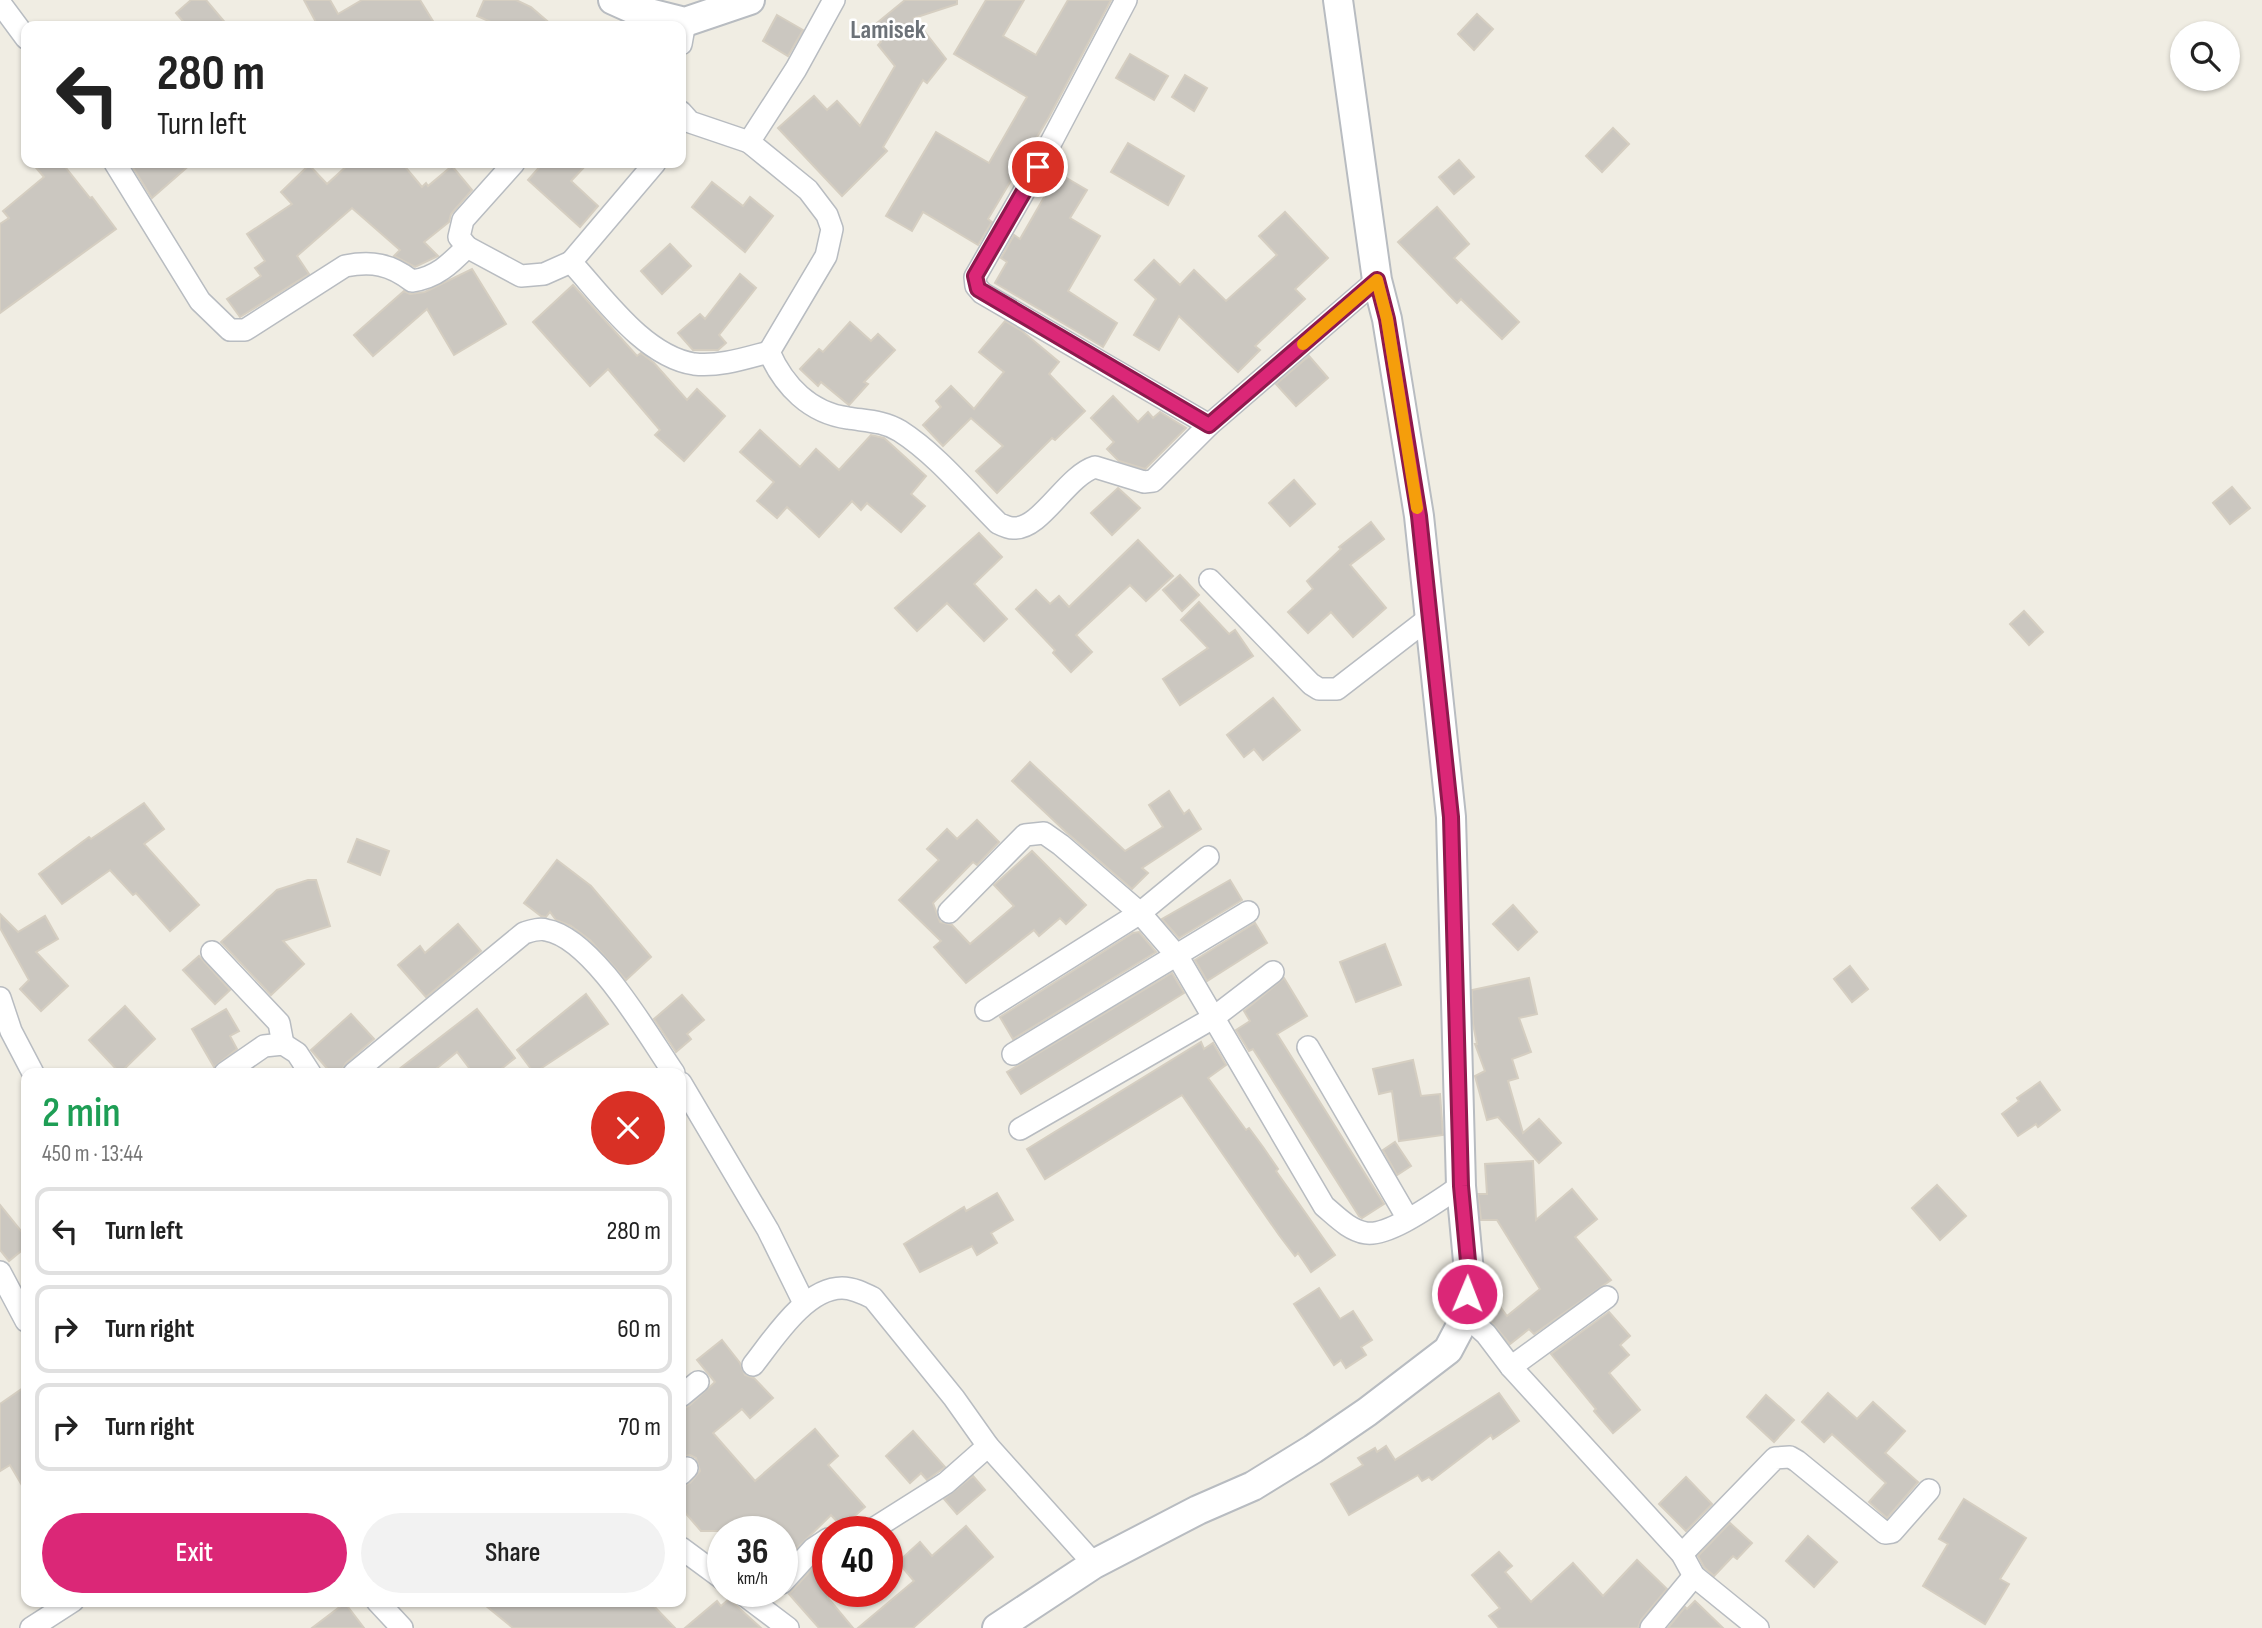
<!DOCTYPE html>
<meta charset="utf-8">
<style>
:root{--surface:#fff;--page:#f2f2f2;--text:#222;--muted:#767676;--line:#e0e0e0;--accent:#db2777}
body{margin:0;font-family:"Sofia Sans Condensed",sans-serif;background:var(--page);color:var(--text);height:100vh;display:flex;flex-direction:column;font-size:26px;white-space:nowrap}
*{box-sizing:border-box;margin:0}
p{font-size:23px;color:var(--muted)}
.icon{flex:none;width:38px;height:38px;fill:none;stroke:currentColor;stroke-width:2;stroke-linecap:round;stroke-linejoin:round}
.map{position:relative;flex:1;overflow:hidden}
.sheet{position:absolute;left:21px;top:1068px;width:665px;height:539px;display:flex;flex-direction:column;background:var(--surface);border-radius:14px;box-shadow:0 2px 5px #0004}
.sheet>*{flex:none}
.top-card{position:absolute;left:21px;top:21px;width:665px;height:147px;border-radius:14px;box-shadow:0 2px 5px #0004;background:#fff;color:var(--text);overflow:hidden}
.controls{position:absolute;left:2170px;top:21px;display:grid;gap:14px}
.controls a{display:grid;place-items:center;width:70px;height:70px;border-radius:50%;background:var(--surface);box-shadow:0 2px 5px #0004;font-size:35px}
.speed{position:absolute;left:707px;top:1516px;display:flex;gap:14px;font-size:35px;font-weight:700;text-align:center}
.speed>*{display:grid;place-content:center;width:91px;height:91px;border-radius:50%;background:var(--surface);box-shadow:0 2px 5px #0004;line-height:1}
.speed small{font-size:18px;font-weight:400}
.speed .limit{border:10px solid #d22;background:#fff;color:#111}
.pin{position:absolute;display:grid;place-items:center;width:60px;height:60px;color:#fff;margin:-30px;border:4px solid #fff;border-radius:50%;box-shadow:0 2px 7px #0007}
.me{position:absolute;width:77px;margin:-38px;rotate:1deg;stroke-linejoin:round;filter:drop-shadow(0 0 5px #0008)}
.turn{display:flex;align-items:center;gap:24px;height:147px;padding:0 21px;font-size:32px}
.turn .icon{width:91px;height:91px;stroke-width:2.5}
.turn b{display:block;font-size:49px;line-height:60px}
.round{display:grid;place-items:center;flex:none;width:74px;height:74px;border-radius:37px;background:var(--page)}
.head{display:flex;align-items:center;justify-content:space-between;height:119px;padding:0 21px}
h1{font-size:42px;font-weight:600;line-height:52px;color:#1e9e55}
.button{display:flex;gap:14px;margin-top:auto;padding:14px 21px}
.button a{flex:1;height:80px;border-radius:42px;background:var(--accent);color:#fff;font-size:28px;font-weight:600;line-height:80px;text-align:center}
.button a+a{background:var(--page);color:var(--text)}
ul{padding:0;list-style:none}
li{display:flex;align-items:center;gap:21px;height:88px;margin:0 14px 10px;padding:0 7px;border:4px solid var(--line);border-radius:14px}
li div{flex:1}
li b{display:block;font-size:26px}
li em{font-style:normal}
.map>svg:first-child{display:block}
</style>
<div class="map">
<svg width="2262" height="1628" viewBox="0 0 2262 1628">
<rect width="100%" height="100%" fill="#f0ede3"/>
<!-- building -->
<g fill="#cbc7c0" stroke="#d5cec1" stroke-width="2">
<polygon points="191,0 206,0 228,26 187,26 176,13"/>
<polygon points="304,0 330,0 338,14 362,0 420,0 436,26 318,26"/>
<polygon points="484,0 516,0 531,7 553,26 500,26 477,16"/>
<polygon points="905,0 957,0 957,4 914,18 946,59 927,83 923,80 883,147 887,151 842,196 778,128 814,96 827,110 837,101 860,126 895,66 878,45 881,42 873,32 866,32"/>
<polygon points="986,0 1024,0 1003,36 1036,55 1068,0 1111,0 1049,117 988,219 992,222 978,245 923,212 912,231 886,216 936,132 989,163 1027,97 954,54"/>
<polygon points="1477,14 1493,29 1474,50 1458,34"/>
<polygon points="777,15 803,30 788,56 763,41"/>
<polygon points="1130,54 1168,76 1154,100 1116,78"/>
<polygon points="1185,75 1207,88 1194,111 1172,97"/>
<polygon points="1613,128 1629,144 1602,172 1586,156"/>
<polygon points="1128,143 1184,176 1168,205 1111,172"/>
<polygon points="1459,160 1474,177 1454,194 1439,177"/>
<polygon points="32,163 62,163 90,198 92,197 116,229 0,313 0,224 9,218 3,211 44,177"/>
<polygon points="135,163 192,163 152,198 132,166"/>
<polygon points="350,163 402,163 422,187 426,183 428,186 452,166 472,190 451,214 449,222 424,242 438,256 415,267 394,256 400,250 352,208 297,256 309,274 240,317 227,299 261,276 255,268 265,261 247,234 292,204 281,192 309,165 327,184"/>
<polygon points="543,163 588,163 571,181 598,206 580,227 528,180"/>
<polygon points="1058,173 1087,190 1070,218 1100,236 1068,291 1117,323 1103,347 995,283 1007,262 1001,258 1014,235 1020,239"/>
<polygon points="712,182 743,206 750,197 773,216 745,252 692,207"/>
<polygon points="1437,207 1469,244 1454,258 1519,322 1502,339 1461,299 1457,303 1398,242"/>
<polygon points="1285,212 1328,258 1295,289 1305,299 1255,346 1260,350 1238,372 1179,316 1159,350 1134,335 1156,299 1135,280 1154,260 1180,285 1194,270 1226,301 1277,255 1259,236"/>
<polygon points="670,244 691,266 662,294 641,271"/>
<polygon points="472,269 506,324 454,355 427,309 373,356 354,335 404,291 410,294 425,292"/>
<polygon points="740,274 756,288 719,335 726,343 718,350 693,350 678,333 700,314 705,319"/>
<polygon points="573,285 637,356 641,353 654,363 687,400 697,389 725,416 684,461 655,435 660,430 608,369 590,386 533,322"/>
<polygon points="1005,321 1022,331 1059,362 1049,374 1085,411 1055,440 1052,438 997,493 976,471 1003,446 971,418 943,446 923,425 941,407 936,401 951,386 974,409 1004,372 979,352"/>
<polygon points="850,322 871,341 878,334 895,350 864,382 868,384 849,405 821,382 818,386 800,369 819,349 823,352"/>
<polygon points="1309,356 1328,378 1296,406 1276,384"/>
<polygon points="1113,396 1138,422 1148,412 1153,418 1160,412 1186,428 1145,469 1119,461 1107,449 1114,442 1091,418"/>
<polygon points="760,430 800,467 816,449 839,470 871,435 884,438 926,476 911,494 925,506 901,532 867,503 861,510 852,501 819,537 787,507 777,518 757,501 774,482 740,452"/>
<polygon points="1294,480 1315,504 1290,526 1269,503"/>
<polygon points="2232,487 2250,508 2230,524 2213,503"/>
<polygon points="1118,488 1140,508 1112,535 1091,513"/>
<polygon points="1371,522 1384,539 1350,565 1386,608 1353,637 1331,612 1308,633 1288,612 1313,589 1307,581 1341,549 1339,547"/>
<polygon points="979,533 1002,557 974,584 1007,619 984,641 947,603 917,631 895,608"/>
<polygon points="1138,540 1173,576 1146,601 1130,585 1076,635 1092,652 1071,672 1053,653 1055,650 1016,609 1036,590 1050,604 1059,596 1069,607"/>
<polygon points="1180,575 1199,595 1182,611 1163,590"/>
<polygon points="1199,602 1229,634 1235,630 1253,656 1180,705 1163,679 1208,648 1181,620"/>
<polygon points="2024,611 2043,632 2029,645 2010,624"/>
<polygon points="1273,698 1300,730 1263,760 1254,749 1244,757 1227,735"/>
<polygon points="1030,762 1125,851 1163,827 1149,805 1169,791 1184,814 1189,810 1201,829 1142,868 1148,873 1132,889 1066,832 1012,781"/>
<polygon points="144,803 164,829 144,844 199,905 170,931 136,893 133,895 110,870 62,904 39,874 89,837 91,839"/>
<polygon points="977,820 999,842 977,865 973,862 933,903 940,922 952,925 970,944 1014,906 994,885 1032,851 1086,905 1066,924 1060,918 1039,936 1034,930 966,983 934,947 941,941 899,900 939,860 927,849 947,829 957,839"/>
<polygon points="357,839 389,851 380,875 348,862"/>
<polygon points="557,860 591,886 651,957 626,980 590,940 571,926 556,920 550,912 546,917 541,916 524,903"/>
<polygon points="308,880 316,880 330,926 283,941 304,964 271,995 221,942 277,890"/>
<polygon points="1230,880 1242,900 1179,938 1162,919"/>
<polygon points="1513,905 1537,932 1518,950 1493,924"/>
<polygon points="0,914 18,932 45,916 58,939 36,952 68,986 41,1011 20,989 29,980 0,928"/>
<polygon points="1255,923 1267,943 1207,981 1195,960"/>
<polygon points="458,924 481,951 426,997 398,965 420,946 425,953"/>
<polygon points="1139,932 1156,952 1013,1039 1000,1017 1133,933"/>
<polygon points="1385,944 1401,985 1356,1002 1340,962"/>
<polygon points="199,956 230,990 215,1004 183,970"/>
<polygon points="1850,966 1868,989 1852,1002 1834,979"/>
<polygon points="1172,973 1184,993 1021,1094 1007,1072"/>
<polygon points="1284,978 1307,1016 1277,1034 1384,1204 1362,1218 1359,1216 1253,1049 1249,1051 1236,1030 1250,1021 1244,1011"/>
<polygon points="1529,978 1537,1014 1519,1018 1531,1052 1512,1059 1518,1078 1508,1081 1523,1133 1539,1119 1561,1143 1539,1163 1498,1117 1487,1120 1475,1076 1485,1071 1475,1044 1477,1044 1473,1024 1472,990"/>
<polygon points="586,994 608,1024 534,1073 517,1050"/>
<polygon points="682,995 704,1020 687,1034 691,1039 676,1052 654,1019"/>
<polygon points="125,1006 155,1039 120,1073 89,1040"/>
<polygon points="226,1009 239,1031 230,1036 237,1049 214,1067 192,1029"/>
<polygon points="477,1009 515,1058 496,1073 473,1073 457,1052 431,1073 394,1073"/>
<polygon points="351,1014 374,1039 346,1063 340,1073 331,1073 311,1050"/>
<polygon points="1201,1042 1204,1049 1213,1043 1226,1065 1208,1078 1246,1130 1249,1128 1263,1147 1278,1169 1276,1171 1335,1255 1311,1272 1298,1253 1295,1256 1279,1235 1182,1095 1045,1179 1027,1149"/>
<polygon points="1413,1060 1421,1096 1440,1094 1443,1135 1399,1141 1392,1091 1379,1094 1373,1069"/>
<polygon points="2040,1082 2060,1110 2038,1127 2036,1124 2018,1136 2002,1114 2019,1101 2017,1098"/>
<polygon points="1395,1142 1411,1166 1397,1175 1383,1150"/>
<polygon points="1533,1161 1536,1220 1572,1189 1597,1219 1575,1237 1611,1280 1534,1334 1529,1329 1510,1344 1486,1316 1499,1305 1507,1316 1540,1289 1497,1220 1481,1220 1478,1194 1487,1194 1485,1164"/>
<polygon points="1937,1185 1966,1216 1940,1240 1912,1208"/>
<polygon points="997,1193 1013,1220 991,1233 997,1243 977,1255 972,1246 920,1272 904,1244 964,1207 966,1211"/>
<polygon points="0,1205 26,1237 26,1247 9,1261 0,1250"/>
<polygon points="1319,1288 1340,1319 1353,1311 1372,1340 1361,1347 1366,1355 1346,1368 1341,1360 1334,1365 1294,1304"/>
<polygon points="1609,1312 1630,1336 1620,1345 1629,1355 1609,1373 1640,1410 1613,1433 1594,1411 1596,1409 1551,1354"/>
<polygon points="722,1340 740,1363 745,1375 754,1378 773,1398 750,1418 742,1409 713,1433 755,1481 815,1429 838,1456 828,1465 865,1507 842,1527 831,1515 782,1563 782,1531 701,1531 681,1508 681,1487 690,1483 700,1471 696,1458 690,1455 681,1457 681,1409 689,1406 715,1382 697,1360"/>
<polygon points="26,1386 26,1492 10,1465 0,1471 0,1404"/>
<polygon points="1499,1393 1519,1421 1493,1439 1491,1435 1432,1480 1429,1477 1422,1481 1418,1475 1349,1515 1331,1484 1363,1465 1358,1458 1375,1448 1377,1452 1386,1446 1395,1460"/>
<polygon points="1828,1393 1857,1419 1873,1402 1905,1431 1885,1453 1918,1482 1887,1518 1869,1502 1886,1483 1832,1434 1824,1442 1802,1422"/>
<polygon points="1766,1395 1794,1420 1774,1442 1747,1417"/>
<polygon points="913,1431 945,1467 927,1480 921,1473 910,1483 886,1456"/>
<polygon points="973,1476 985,1490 957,1514 944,1499"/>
<polygon points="1686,1477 1712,1504 1686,1531 1659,1504"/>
<polygon points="1964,1499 2026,1538 2000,1579 2009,1584 1985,1624 1923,1586 1948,1544 1939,1539"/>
<polygon points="1730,1523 1752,1543 1737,1559 1733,1556 1714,1576 1704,1567 1698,1556"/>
<polygon points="966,1526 993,1557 913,1628 858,1628 914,1581 898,1562 920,1542 932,1556"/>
<polygon points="1808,1536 1837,1562 1814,1587 1786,1561"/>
<polygon points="1499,1552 1512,1566 1505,1572 1531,1602 1573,1563 1603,1596 1637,1560 1667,1589 1641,1620 1638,1628 1499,1628 1489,1616 1500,1608 1472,1575"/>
<polygon points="814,1567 828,1584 828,1598 853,1628 819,1628 789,1594"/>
<polygon points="729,1599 761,1628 685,1628 717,1601 721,1606"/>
<polygon points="480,1601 649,1601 675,1628 513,1628"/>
<polygon points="1695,1601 1723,1628 1668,1628 1685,1607 1687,1609"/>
<polygon points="345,1603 364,1628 312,1628"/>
</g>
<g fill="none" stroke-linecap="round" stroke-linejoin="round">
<!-- minor casing -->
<g stroke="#b8bcc1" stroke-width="24">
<g id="minor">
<path d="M 834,0 L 796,69 L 749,142 L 808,190 L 827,215 L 832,229 L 826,256 L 769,352 C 784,386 810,413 848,418 C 866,421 884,421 900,431 C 936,454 967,492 998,523 C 1002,525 1009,528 1013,528 C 1041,530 1066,476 1095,467 L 1144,482 L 1153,481 L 1209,425 L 1377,280"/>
<polyline points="1126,0 1038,167 975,277 976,286 982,293 1209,425"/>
<polyline points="0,3 26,38"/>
<polyline points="681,44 685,22"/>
<polyline points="681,112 690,122 749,142"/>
<path d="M 115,163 L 200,301 L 230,330 L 245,330 L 345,266 C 372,261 390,264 412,281 C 436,278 450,264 467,247 L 521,276 L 544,274 L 571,262 C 604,298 644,356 694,364 C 719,367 746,358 769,352"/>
<polyline points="467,247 459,237 463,220 514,163"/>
<polyline points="571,262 655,163"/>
<polyline points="1210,580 1311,684 1319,689 1337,689 1429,618"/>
<path d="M 949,912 L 1025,835 L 1044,833 L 1061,845 L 1140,913 L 1178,957 L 1324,1206 C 1337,1217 1349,1230 1366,1233 C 1390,1237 1440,1199 1461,1186"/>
<polyline points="212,952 279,1023 283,1044"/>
<polyline points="0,998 11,1031 33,1073"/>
<polyline points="986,1010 1140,913 1208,857"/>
<polyline points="1308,1047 1408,1219"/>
<polyline points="1013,1054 1248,912"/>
<polyline points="225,1073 264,1046 283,1044 297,1053 310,1073"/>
<path d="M 354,1073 L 524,933 C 531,931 539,928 546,930 C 593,938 647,1034 674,1073"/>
<polyline points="681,1083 768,1230 804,1303"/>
<polyline points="1020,1129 1213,1018 1273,972"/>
<polyline points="0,1272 26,1321"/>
<polyline points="1466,1316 1486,1334 1511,1367 1682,1554 1694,1576 1758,1628"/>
<path d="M 753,1365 C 773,1340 805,1288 842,1288 C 853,1288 863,1293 873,1298 L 954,1398 L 988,1446 L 1094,1564"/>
<polyline points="1511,1367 1607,1297"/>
<polyline points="681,1396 698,1382"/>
<polyline points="681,1474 687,1468"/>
<polyline points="870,1531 946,1483 988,1446"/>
<polyline points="681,1548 723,1579"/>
<polyline points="1682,1554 1775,1458 1790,1457 1797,1461 1885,1533 1892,1532 1929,1490"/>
<polyline points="782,1583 813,1549 828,1539"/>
<polyline points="739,1591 788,1628"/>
<polyline points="377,1601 402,1628"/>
<polyline points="31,1628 73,1601"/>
<polyline points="1651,1628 1694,1576"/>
</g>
</g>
<!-- tertiary casing -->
<g stroke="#b8bcc1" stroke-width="32">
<g id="tertiary">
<polyline points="613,0 633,9 685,22 750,0"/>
<polyline points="997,1628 1094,1564 1198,1510 1253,1486 1313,1449 1367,1412 1448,1350 1466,1316 1469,1272 1461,1186 1451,817 1419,516 1387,319 1377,280 1338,0"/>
</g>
</g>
<!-- minor -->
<use href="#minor" stroke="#fff" stroke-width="21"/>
<!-- tertiary -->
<use href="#tertiary" stroke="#fff" stroke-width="28"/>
</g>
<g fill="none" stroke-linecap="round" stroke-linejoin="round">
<!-- route casing -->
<g stroke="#8e194d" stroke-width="18">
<polyline id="route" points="1038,167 975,276 978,289 1209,425 1377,280 1387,319 1419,516 1451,817 1461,1186 1469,1272 1467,1294"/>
</g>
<!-- route -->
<use href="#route" stroke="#db2777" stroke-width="12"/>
<!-- slow -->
<polyline stroke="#f59e0b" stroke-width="12" points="1303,344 1377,280 1387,319 1417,508"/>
</g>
<g text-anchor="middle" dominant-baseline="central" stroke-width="5" stroke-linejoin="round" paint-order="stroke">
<!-- quarter labels -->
<g font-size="26" font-weight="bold" fill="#6c7278" stroke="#fff">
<text x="888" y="30">Lamisek</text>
</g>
</g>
</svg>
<div class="controls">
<a><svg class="icon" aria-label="search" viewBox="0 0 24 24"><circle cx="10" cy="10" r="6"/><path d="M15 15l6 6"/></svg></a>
</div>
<div class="speed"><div>36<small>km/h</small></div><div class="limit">40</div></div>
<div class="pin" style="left:1038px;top:167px;background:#d93025"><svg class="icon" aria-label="arrive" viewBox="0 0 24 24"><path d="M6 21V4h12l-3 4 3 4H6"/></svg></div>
<svg class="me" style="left:1467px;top:1294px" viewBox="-20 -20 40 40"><circle r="17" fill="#db2777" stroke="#fff" stroke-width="3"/><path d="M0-11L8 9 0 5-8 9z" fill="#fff"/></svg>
<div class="top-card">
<div class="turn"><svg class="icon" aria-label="left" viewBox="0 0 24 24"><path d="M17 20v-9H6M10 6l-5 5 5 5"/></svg><div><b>280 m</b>Turn left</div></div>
</div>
<section class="sheet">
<div class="head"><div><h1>2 min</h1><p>450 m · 13:44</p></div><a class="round" style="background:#d93025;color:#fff"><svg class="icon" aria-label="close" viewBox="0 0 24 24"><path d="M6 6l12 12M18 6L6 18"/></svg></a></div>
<ul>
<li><svg class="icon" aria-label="left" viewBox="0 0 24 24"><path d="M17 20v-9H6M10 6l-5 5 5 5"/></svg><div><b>Turn left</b></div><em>280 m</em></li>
<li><svg class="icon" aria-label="right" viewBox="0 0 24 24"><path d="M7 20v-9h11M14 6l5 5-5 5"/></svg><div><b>Turn right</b></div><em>60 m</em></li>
<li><svg class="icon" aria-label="right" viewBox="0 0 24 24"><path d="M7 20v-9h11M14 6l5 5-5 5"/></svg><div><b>Turn right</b></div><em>70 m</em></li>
</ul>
<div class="button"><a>Exit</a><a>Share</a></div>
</section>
</div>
